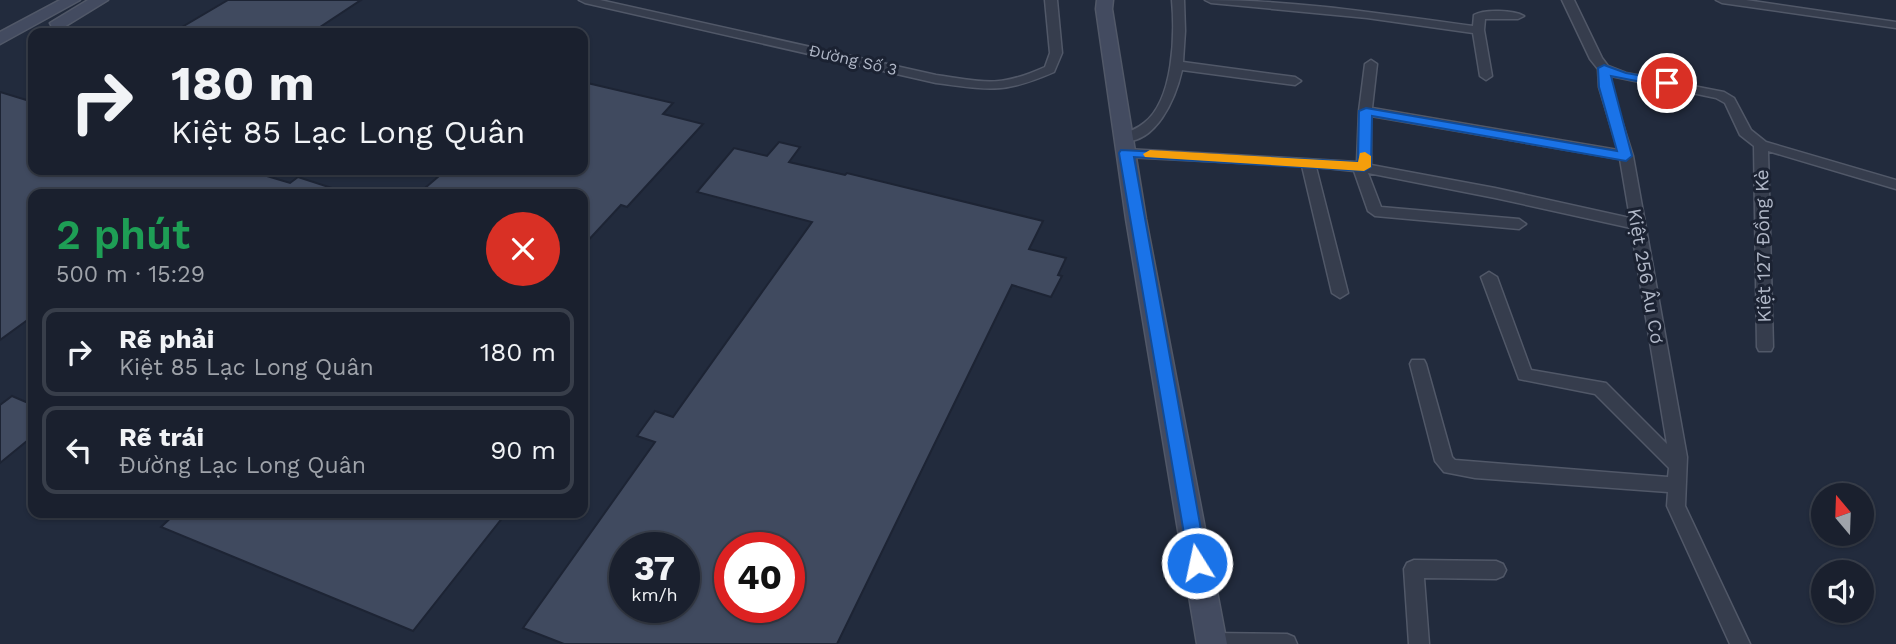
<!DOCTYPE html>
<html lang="vi">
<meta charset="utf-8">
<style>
:root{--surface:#1a202e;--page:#272d3a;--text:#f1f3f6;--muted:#9fa3aa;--line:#383e4a}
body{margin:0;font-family:"Work Sans",sans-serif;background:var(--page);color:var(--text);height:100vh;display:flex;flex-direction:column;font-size:26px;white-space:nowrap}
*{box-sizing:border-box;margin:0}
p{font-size:23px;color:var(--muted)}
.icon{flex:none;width:38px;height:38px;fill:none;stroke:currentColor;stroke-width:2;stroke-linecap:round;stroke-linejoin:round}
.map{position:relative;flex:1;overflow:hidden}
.drawer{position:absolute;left:28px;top:189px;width:560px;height:329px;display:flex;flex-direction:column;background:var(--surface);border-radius:14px;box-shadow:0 2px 5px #0004,0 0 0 2px var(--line)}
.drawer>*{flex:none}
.hud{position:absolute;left:28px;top:28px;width:560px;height:147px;border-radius:14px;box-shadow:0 2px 5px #0004,0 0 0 2px var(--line);background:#1a202e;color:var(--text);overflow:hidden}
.needle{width:46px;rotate:341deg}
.tools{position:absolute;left:1811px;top:483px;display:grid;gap:14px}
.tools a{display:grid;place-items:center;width:63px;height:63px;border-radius:50%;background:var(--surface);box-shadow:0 2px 5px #0004,0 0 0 2px var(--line);font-size:35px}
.speed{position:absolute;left:609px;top:532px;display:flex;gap:14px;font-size:35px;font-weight:700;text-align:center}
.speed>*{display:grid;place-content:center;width:91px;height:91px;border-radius:50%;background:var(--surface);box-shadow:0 2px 5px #0004,0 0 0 2px var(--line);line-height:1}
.speed small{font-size:18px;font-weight:400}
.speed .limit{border:10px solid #d22;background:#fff;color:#111}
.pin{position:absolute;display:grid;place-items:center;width:60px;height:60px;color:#fff;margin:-30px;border:4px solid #fff;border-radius:50%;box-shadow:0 2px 7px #0007}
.me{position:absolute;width:77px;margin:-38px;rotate:350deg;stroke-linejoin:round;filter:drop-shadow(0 0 5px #0008)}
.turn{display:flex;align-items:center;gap:24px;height:147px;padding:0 28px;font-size:32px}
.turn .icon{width:91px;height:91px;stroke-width:2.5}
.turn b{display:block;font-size:49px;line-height:60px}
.round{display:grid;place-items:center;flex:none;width:74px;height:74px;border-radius:37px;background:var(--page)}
.headline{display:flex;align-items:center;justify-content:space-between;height:119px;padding:0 28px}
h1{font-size:42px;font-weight:600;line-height:52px;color:#1e9e55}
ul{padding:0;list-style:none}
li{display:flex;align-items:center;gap:21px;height:88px;margin:0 14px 10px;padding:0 14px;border:4px solid var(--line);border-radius:14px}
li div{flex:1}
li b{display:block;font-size:26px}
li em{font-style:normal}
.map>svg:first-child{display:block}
</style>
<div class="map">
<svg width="1896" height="644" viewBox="0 0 1896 644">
<rect width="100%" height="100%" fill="#222b3d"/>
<!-- building -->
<g fill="#404a5f" stroke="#1d2434" stroke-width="2" fill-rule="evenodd">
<polygon points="228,0 361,0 311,33 172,33"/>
<polygon points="583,82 673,103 663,114 703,124 627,207 621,205 583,246 583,194 418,194 446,170 583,170"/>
<polygon points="0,92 33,102 33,170 247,170 290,183 298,177 341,191 340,194 33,194 33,316 0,340"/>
<path d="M 779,142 L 800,147 L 789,162 L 845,175 L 847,173 L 1043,221 L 1029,249 L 1066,258 L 1058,275 L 1062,276 L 1051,297 L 1012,285 L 837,644 L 564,644 L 523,628 L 655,442 L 637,436 L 655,411 L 673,417 L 812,222 L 697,192 L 734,148 L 767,156 ZM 625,548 L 684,548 L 684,607 L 625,607 ZM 730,548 L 789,548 L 789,607 L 730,607 Z"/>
<polygon points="12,396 33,405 33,436 0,463 0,405"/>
<polygon points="176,513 490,513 503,517 413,631 161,527"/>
</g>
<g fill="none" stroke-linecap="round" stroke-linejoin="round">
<!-- street casing -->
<g stroke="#515868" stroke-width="3">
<g id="street">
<path d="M 579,0 L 600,0 L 936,75 C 985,82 998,88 1045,67 L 1050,53 L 1045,0 L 1057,0 L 1062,53 L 1054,72 C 1004,94 989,90 936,83 L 585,3 Z"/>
<path d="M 1172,0 L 1184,0 L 1185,31 L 1183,62 L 1295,77 L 1301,81 L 1295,85 L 1182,70 C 1176,97 1156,147 1119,141 L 1119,135 C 1128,132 1137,129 1144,123 C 1174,100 1175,34 1172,0 Z"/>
<path d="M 1205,0 C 1295,0 1384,14 1473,26 L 1474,15 C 1484,9 1514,10 1524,16 L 1518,19 L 1485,19 L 1484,30 L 1492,76 L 1486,80 L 1480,76 L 1473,33 L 1367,18 L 1211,3 Z"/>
<path d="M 1562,0 L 1574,0 L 1602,58 L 1608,66 L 1626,73 L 1724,92 L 1734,98 L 1751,130 L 1766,142 L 1896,180 L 1896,189 L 1768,151 L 1773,347 L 1771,351 L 1759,351 L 1757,347 L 1754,146 L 1740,135 L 1725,103 L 1716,98 L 1611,76 L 1611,87 L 1633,156 L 1687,457 L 1685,506 L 1750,644 L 1730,644 L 1667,506 L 1668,492 L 1475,478 L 1444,472 L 1435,461 L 1410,364 L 1412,360 L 1424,360 L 1426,364 L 1452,457 L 1455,460 L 1668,477 L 1669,468 L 1595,394 L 1519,379 L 1481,277 L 1489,272 L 1497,277 L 1531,370 L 1606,383 L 1667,444 L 1631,228 L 1495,198 L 1368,173 L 1381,207 L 1519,219 L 1526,224 L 1519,229 L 1375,216 L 1368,211 L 1354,171 L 1316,167 L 1348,293 L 1340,298 L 1332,293 L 1302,166 L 1126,157 L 1119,153 L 1126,149 L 1357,162 L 1359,111 L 1365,64 L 1371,60 L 1377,64 L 1372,108 L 1618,150 L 1599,87 L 1598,69 L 1590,59 ZM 1371,116 L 1620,159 L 1630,218 L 1495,188 L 1371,165 Z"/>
<polygon points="1716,0 1746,0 1896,22 1896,28 1722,3"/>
<polygon points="1414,560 1496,561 1503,564 1506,570 1503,576 1496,579 1424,578 1429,644 1409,644 1404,569 1407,563"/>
<polygon points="1211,633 1287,634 1294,637 1297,644 1202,644 1204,635"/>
</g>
</g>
<!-- secondary casing -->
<g stroke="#515868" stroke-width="3">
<g id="secondary">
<polygon points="60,0 80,0 0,44 0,32"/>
<polygon points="88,0 108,0 64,27 52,27 50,23"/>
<polygon points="1097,0 1113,0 1112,9 1146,219 1227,644 1197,644 1126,219 1096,9"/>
</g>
</g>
<!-- street -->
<use href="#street" fill="#363d4d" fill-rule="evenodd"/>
<!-- secondary -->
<use href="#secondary" fill="#434b60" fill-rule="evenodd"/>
</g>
<!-- route -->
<polygon fill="#1a73e8" stroke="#114b97" stroke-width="2" points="1604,65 1626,73 1667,80 1674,83 1667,87 1611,76 1632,156 1626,161 1372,116 1371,167 1364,171 1134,157 1207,563 1204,569 1197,572 1190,569 1119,153 1121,150 1358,162 1359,111 1366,108 1617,151 1599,87 1598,68"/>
<!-- slow -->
<polygon fill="#f59e0b" points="1150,150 1358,162 1360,153 1365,152 1371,156 1371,167 1364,171 1145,157 1143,154"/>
<g text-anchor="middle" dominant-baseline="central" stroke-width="6" stroke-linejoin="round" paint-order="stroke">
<!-- far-street labels -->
<g font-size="16" fill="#b1b8c8" stroke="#1b2232">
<text transform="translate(853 60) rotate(13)">Đường Số 3</text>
</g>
<!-- street labels -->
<g font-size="19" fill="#b1b8c8" stroke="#1b2232">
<text transform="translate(1763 246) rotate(-91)">Kiệt 127 Đồng Kè</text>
<text transform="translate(1646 276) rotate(80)">Kiệt 256 Âu Cơ</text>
</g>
</g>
</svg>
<div class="tools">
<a><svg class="needle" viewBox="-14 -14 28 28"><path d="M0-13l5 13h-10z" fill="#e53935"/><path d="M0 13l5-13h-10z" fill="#9fa3aa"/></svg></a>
<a><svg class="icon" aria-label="sound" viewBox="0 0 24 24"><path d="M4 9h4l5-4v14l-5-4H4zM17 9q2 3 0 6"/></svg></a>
</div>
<div class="speed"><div>37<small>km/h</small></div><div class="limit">40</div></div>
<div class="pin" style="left:1667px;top:83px;background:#d93025"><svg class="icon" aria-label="arrive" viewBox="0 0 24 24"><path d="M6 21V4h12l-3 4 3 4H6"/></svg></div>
<svg class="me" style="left:1197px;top:563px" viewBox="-20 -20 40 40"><circle r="17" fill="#1a73e8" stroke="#fff" stroke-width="3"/><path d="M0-11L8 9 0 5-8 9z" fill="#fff"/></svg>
<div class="hud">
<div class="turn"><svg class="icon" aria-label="right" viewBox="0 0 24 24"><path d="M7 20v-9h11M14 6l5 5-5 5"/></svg><div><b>180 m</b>Kiệt 85 Lạc Long Quân</div></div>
</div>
<section class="drawer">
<div class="headline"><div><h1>2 phút</h1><p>500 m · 15:29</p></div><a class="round" style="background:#d93025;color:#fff"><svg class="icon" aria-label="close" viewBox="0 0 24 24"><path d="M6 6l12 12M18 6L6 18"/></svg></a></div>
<ul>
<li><svg class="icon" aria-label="right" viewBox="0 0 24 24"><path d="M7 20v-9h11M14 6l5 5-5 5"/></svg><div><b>Rẽ phải</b><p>Kiệt 85 Lạc Long Quân</p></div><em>180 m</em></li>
<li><svg class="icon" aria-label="left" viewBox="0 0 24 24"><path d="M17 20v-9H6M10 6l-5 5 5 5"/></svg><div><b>Rẽ trái</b><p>Đường Lạc Long Quân</p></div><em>90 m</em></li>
</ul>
</section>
</div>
